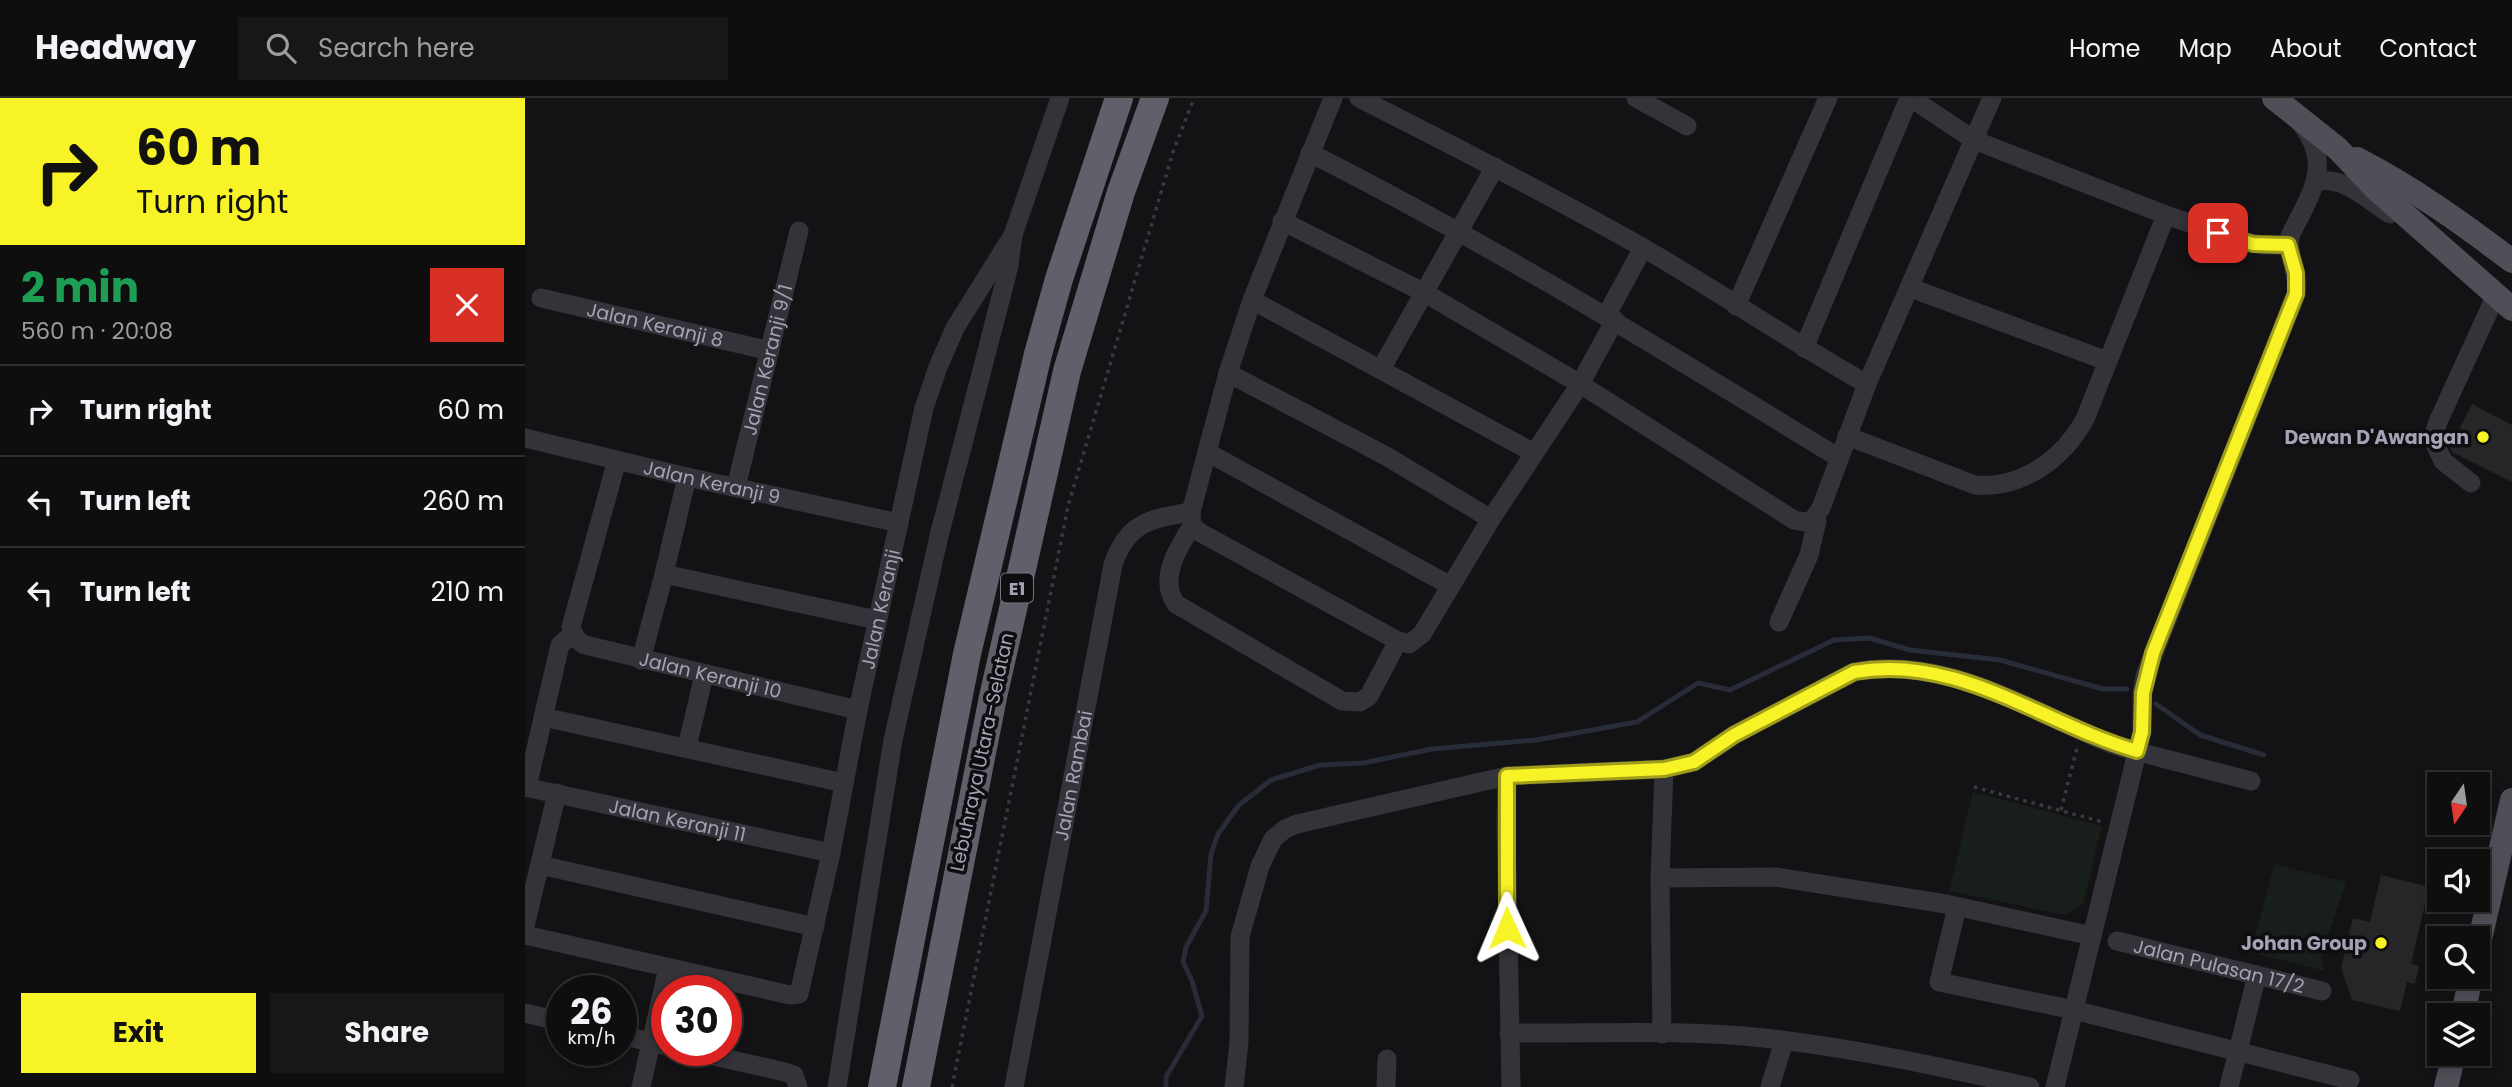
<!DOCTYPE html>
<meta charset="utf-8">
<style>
:root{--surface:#0e0e0f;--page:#171718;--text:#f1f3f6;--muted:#9b9c9e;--line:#2e2e2f;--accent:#f8f327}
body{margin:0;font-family:Poppins,sans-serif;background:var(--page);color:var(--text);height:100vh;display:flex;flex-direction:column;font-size:26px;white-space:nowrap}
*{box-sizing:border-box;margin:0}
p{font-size:23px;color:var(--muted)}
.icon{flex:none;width:38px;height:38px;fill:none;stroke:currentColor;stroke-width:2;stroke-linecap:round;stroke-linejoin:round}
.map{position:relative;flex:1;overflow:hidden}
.panel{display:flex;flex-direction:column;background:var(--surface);width:525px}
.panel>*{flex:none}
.guide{background:#f8f327;color:#111;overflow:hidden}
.needle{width:46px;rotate:193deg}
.fabs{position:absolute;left:1902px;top:674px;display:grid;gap:14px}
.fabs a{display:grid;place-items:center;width:63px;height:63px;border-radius:0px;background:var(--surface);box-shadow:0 4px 10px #0003,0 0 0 2px var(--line);font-size:35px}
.speed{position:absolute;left:21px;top:877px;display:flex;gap:14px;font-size:35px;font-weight:700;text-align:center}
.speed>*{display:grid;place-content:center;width:91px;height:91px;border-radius:50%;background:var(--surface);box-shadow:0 4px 10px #0003,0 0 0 2px var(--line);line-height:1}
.speed small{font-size:18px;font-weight:400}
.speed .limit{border:10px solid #d22;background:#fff;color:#111}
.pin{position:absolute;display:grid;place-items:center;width:60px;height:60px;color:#fff;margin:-30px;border-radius:14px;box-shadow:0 4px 10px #0006}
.me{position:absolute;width:77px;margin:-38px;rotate:359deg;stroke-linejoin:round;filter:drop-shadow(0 0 5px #0008)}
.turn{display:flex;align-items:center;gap:24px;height:147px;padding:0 21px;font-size:32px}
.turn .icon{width:91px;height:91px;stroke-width:2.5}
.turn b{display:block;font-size:49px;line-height:60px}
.round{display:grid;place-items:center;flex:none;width:74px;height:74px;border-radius:0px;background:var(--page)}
.overview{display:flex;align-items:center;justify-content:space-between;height:119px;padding:0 21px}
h1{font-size:42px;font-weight:700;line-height:52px;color:#1e9e55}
.cta{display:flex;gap:14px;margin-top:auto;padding:14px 21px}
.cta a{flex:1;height:80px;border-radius:0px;background:var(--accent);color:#111;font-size:28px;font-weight:700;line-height:80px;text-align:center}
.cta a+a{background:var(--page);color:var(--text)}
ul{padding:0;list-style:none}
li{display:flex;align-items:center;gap:21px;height:91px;padding:0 21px;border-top:2px solid var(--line)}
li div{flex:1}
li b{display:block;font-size:26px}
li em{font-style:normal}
header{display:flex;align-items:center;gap:42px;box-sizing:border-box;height:98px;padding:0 35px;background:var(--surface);border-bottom:2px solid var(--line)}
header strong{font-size:33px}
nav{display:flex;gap:38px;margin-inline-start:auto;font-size:24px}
.search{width:490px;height:63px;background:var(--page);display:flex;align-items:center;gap:18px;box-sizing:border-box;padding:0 24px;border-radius:0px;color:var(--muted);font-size:26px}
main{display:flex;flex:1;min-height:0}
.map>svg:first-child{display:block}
</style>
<header>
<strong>Headway</strong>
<div class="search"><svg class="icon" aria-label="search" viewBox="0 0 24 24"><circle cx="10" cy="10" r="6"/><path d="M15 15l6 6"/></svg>Search here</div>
<nav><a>Home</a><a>Map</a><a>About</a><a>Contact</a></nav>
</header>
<main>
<section class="panel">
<div class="guide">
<div class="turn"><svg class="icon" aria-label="right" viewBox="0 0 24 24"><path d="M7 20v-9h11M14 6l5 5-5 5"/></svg><div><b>60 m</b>Turn right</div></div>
</div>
<div class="overview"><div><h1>2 min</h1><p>560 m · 20:08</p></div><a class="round" style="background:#d93025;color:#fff"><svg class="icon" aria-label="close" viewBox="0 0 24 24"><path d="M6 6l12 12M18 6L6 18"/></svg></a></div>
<ul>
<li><svg class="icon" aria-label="right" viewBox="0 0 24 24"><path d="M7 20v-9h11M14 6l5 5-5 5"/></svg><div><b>Turn right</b></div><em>60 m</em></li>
<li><svg class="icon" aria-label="left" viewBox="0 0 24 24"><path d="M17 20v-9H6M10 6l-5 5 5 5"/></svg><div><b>Turn left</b></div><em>260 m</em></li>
<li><svg class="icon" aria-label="left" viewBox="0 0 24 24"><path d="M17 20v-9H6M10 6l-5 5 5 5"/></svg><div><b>Turn left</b></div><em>210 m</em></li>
</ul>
<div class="cta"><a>Exit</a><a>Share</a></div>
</section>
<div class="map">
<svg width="1987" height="989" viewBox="0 0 1987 989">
<rect width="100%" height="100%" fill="#131214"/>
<!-- green -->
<g fill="#181f1b">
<polygon points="1448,694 1577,728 1558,806 1540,817 1424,793"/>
<polygon points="1749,766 1821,784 1796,859 1800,873 1726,854"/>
</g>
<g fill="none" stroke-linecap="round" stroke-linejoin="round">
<!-- stream -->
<g stroke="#282c38" stroke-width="5">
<polyline points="1631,606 1675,637 1739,657"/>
<polyline points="641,989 641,979 677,918 667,883 658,864 661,849 681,813 686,756 693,736 714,707 746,682 795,667 838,665 907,651 1011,642 1112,624 1173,585 1205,592 1309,542 1344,540 1385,552 1475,562 1578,591 1602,591"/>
</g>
</g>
<!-- building -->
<g fill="#262528">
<polygon points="1947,306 1987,327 1987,384 1927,354 1925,349"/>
<polygon points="1856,777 1904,789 1886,866 1894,868 1890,886 1882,884 1875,913 1827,902 1816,870 1828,820 1845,824"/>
</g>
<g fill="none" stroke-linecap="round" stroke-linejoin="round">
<!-- path -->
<g stroke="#393940" stroke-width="3.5" stroke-dasharray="3.5 5" stroke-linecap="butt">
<polyline points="1449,689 1578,724"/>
<polyline points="1536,712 1552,650"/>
<polyline points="427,989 543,408 648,54 669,0"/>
</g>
<!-- minor -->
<g stroke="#343339" stroke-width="19">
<polyline points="808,0 727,202 703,275 666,414 667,428 676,435 873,543 884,546 897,536 966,421 1055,286 1090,222"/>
<path d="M 834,0 C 929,48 1023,96 1115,148 C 1192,192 1265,243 1342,286"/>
<polyline points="1111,0 1162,28"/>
<polyline points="1386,0 1449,42 1641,117 1717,143 1738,147 1763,147"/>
<path d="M 785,55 C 967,147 1140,253 1314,360"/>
<path d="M 1791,83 C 1822,79 1841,101 1865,116"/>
<polyline points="757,123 900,195 1055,286 1269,422 1279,424 1287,423 1296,410 1342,286 1467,0"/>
<polyline points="1386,190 1582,263"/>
<path id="s1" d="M 16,200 L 245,253"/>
<polyline points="727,202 1009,355"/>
<polyline points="1211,208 1303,0"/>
<polyline points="1081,218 1118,150"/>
<polyline points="1279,250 1384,0"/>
<polyline points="856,271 970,69"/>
<polyline points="703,275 861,358 966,421"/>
<path d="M 1322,338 L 1450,387 C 1497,391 1538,361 1560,321 L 1641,117"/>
<path id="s2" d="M 0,340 L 162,379 L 374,425"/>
<polyline points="682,354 924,487"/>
<path id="s3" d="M 92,362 L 46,529 L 51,541 L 60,547 L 333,612"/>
<polyline points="1946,385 1918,363 1908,341 1912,326 1971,197"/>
<path id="s4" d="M 211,389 L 274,133"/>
<path d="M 667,428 C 653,450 633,481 651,506 L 817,603 L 835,604 L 844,598 L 873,543"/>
<polyline points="139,476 162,379"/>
<polyline points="1254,524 1284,457 1292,423 1287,423"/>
<polyline points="116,562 139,476 352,522"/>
<polyline points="18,619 319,685"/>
<polyline points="162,649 179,577"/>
<polyline points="982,678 981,725 986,989"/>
<path id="s5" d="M 0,689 L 306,755"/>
<polyline points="2,689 35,547 47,536"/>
<polyline points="15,767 290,829"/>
<polyline points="1135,780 1251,779 1421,806 1567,838"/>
<polyline points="1432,809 1414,884 1549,912 1825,982"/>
<polyline points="0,828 32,695"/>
<path id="s6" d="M 0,837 L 265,897 L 274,896 L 306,755 L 333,612 L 399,310 L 413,269 L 430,230 L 488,137"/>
<path id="s7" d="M 1592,843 L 1797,893"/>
<polyline points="0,915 37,924"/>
<path d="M 984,935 C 1069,936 1155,931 1239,940 C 1329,950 1417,969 1505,989"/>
<polyline points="1137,936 1135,780 1139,671"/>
<polyline points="96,937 142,948"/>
<polyline points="162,952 260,974 269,977 273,989"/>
<polyline points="116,989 143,870"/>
<polyline points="312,989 368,642 414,438 484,168 488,137 535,0"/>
<path id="s8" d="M 489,989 L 588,467 C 602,424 625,421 666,414"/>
<path d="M 709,989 L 714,945 L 715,839 L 735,768 L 748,741 L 760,731 L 772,726 L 982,678 L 1139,671 L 1169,664 L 1209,637 L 1329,574 C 1421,557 1501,611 1582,644 C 1598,651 1616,654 1633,659 C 1664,667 1695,675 1726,683"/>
<polyline points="861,989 862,961"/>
<polyline points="1245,989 1259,943"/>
<path d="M 1530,989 L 1617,634 L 1617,595 L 1620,578 L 1771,196 C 1775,175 1761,159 1765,138 C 1784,98 1809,68 1777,27"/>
<polyline points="1704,989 1732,877"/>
</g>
<!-- major -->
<g stroke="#504f58" stroke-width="24">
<polyline points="1749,0 1813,51 1851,91 1987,211"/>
<path d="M 1832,61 C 1888,90 1937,125 1987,163"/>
<polyline points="1953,850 1987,702"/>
<polyline points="1938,917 1946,878"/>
<polyline points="1921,989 1929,956"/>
</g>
<!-- highway -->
<g stroke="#605f6a" stroke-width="28">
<polyline points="357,989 442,556 513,256 534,181 594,0"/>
<polyline points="391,989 468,599 542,273 596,94 630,0"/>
</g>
</g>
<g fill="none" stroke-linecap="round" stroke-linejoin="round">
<!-- route casing -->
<g stroke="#a19e19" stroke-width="18">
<path id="route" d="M 982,830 L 982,678 L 1139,671 L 1169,664 L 1209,637 L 1329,574 C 1432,555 1518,626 1612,653 L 1617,634 L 1618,595 L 1628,555 L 1771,196 L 1771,175 L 1763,147 L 1728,146 L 1693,135"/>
</g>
<!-- route -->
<use href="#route" stroke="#f8f327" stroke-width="12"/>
</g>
<!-- markers -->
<g fill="#f8f327" stroke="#0e0d0f" stroke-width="2.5">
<circle cx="1958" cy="339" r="7"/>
<circle cx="1856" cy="845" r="7"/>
</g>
<g text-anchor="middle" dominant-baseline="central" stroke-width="7" stroke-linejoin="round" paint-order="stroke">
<!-- shield labels -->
<rect fill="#0e0d0f" stroke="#767683" stroke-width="2" x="476" y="475.5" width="32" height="29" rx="5"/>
<g font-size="18" font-weight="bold" fill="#a3a3b5">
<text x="492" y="490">E1</text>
</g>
<!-- street labels -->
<g font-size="19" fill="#a3a3b5" stroke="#0e0d0f">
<text stroke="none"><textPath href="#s1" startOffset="117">Jalan Keranji 8</textPath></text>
<text stroke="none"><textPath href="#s4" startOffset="131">Jalan Keranji 9/1</textPath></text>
<text stroke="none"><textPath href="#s2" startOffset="192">Jalan Keranji 9</textPath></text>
<text stroke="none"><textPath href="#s6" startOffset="674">Jalan Keranji</textPath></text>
<text stroke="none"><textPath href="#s3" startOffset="326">Jalan Keranji 10</textPath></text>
<text transform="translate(457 654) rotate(-78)">Lebuhraya Utara–Selatan</text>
<text stroke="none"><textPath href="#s8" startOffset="317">Jalan Rambai</textPath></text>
<text stroke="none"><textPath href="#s5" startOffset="156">Jalan Keranji 11</textPath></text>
<text stroke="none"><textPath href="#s7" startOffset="105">Jalan Pulasan 17/2</textPath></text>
</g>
<!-- poi labels -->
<g font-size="19" font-weight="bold" fill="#a3a3b5" stroke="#0e0d0f" text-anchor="end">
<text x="1944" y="339">Dewan D'Awangan</text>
<text x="1842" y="845">Johan Group</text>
</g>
</g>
</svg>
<div class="fabs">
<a><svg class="needle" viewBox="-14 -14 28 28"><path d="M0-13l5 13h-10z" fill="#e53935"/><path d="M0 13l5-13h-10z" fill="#9b9c9e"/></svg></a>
<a><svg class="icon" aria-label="sound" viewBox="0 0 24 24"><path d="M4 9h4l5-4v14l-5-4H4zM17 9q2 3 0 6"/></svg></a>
<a><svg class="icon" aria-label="search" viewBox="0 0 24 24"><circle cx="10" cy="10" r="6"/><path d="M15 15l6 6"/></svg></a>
<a><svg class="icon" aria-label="layers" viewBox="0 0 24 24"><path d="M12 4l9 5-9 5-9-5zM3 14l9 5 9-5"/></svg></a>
</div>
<div class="speed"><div>26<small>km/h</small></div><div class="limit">30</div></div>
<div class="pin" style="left:1693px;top:135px;background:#d93025"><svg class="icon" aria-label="arrive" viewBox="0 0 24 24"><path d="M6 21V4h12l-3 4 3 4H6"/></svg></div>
<svg class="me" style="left:982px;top:830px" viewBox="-20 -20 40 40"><path d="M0-17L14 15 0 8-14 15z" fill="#f8f327" stroke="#fff" stroke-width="4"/></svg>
</div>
</main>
